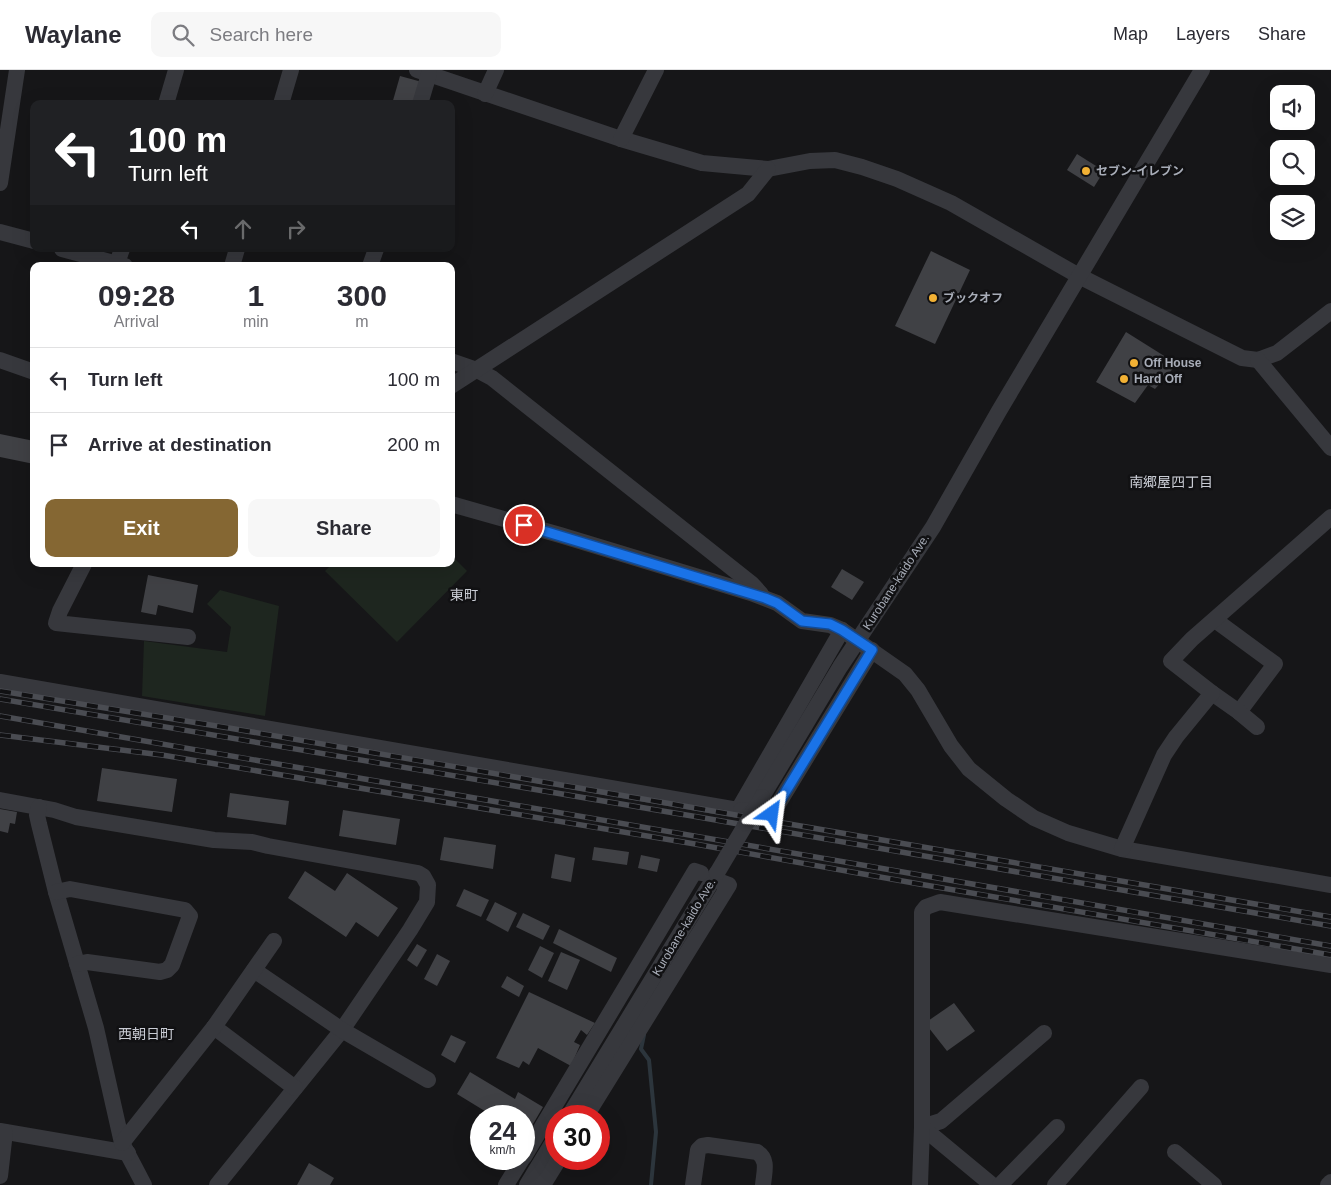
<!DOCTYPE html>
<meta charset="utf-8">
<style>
:root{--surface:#fff;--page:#f7f7f7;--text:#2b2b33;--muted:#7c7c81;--line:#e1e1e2;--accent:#856733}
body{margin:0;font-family:Helvetica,"Noto Sans JP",sans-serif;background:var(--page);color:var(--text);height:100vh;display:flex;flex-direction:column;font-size:19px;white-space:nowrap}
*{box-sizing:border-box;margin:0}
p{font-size:16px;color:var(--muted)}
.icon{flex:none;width:28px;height:28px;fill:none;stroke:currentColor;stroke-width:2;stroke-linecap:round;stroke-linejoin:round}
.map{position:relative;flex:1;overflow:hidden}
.side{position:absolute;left:30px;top:192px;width:425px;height:305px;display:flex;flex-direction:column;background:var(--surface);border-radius:10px;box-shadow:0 5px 20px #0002}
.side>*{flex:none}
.hud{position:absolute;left:30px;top:30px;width:425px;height:152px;border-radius:10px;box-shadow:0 5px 20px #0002;background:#202124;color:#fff;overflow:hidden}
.buttons{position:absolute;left:1270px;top:15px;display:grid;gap:10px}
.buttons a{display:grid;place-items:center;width:45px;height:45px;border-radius:10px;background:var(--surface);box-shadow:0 5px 20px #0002;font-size:25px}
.speed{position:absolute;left:470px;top:1035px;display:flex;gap:10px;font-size:25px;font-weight:700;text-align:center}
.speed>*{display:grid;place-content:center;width:65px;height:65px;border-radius:50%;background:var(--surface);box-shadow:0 5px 20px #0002;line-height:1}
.speed small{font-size:12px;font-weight:400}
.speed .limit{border:8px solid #d22;background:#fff;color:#111}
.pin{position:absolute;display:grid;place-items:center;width:42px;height:42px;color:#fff;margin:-21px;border:2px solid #fff;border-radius:50%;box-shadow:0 1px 5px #0007}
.me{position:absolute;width:55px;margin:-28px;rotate:31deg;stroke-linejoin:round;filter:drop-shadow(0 0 4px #0008)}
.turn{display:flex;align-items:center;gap:18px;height:105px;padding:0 15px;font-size:22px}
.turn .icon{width:65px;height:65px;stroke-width:2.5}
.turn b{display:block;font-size:35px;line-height:42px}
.lanes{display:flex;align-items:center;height:48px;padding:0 15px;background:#0003;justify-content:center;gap:25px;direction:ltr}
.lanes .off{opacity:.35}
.eta{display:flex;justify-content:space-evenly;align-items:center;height:85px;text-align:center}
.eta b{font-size:30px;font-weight:800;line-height:35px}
.action{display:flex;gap:10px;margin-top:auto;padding:10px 15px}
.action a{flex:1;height:58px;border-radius:10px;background:var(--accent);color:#fff;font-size:20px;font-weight:800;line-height:58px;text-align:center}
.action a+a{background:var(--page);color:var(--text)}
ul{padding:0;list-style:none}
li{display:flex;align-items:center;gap:15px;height:65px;padding:0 15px;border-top:1px solid var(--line)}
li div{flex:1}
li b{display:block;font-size:19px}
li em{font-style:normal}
header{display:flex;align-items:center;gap:30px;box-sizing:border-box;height:70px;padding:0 25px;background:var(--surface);border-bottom:1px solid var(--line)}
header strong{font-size:24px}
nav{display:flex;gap:28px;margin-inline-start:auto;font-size:18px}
.search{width:350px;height:45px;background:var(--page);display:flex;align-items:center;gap:12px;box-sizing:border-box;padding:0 18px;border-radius:10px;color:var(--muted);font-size:19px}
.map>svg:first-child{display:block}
</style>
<header>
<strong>Waylane</strong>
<div class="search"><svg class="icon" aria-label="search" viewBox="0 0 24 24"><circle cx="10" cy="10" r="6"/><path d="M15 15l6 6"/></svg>Search here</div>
<nav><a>Map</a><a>Layers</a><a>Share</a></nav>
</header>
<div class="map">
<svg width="1331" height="1115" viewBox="0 0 1331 1115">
<rect width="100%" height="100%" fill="#161618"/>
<!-- green -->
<g fill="#1e261f">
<polygon points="451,485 467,501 397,572 325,501 332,494 451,494"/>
<polygon points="220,520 279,536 265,646 142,626 144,571 227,582 231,557 207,534"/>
</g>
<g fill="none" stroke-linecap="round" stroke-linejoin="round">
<!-- stream -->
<polyline stroke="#2c353c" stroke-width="4" points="644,965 641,979 649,990 656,1062 651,1115"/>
</g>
<!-- building -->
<g fill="#404145">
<polygon points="400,6 422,12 415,34 392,34"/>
<polygon points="1077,84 1104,101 1094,117 1067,100"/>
<polygon points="931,181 970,200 935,274 895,256"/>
<polygon points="1126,262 1177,294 1155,319 1148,315 1135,333 1096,312"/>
<polygon points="0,364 34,371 34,394 0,387"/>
<polygon points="842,499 864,512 852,530 831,517"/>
<polygon points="148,505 198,515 193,543 158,535 156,545 141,542"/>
<polygon points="102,698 177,709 172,742 97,731"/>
<polygon points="230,723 289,731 286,755 227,747"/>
<polygon points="0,739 17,742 15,754 10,753 8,763 0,761"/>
<polygon points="343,740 400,749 396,775 339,766"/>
<polygon points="444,767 496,775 493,799 440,790"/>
<polygon points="594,777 629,782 627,795 592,790"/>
<polygon points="555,784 575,788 571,812 551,808"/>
<polygon points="641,785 660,789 657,802 638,798"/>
<polygon points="305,801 335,821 347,803 398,838 378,867 356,852 346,867 288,828"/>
<polygon points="464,819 489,830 481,847 456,836"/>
<polygon points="495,832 517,843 508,862 486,850"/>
<polygon points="523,843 550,856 543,870 516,857"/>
<polygon points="559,859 617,888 611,902 553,873"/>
<polygon points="417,874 427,880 417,897 407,890"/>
<polygon points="540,876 554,883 542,908 528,900"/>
<polygon points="561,882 580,890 567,920 548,911"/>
<polygon points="437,884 450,891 437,916 424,909"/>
<polygon points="507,906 524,916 519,927 501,917"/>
<polygon points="529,922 595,953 587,965 581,960 574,972 580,975 571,996 538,978 529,995 523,991 519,998 496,988"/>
<polygon points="954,933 975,961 947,981 925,953"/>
<polygon points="451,965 466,972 455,993 441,985"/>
<polygon points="470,1002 515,1029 518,1022 543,1037 526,1066 524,1065 524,1046 493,1046 457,1024"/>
<polygon points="309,1093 334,1108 330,1115 297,1115"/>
</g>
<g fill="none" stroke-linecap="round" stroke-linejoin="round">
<!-- minor -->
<g stroke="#37383d" stroke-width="16">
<polyline points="417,0 621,69 702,93 768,99 810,91 835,90 862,97 897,109 951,133 1079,206 1242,288 1258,290 1277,283 1331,241"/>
<polyline points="485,24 496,0"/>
<polyline points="166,34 176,0"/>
<polyline points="281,34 291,0"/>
<polyline points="420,34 429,4"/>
<polyline points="621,69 656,0"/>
<polyline points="0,113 17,0"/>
<polyline points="0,162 34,171"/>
<polyline points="62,179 125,196"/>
<polyline points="116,196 122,179"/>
<polyline points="232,196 237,179"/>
<polyline points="370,196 376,179"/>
<polyline points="0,290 34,302"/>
<polyline points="1258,290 1331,378"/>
<polyline points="451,291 477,300 492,308 752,514 761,524"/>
<polyline points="451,316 748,124 768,99"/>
<polyline points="451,434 560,465 751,523 777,533 802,551 830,555 842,560 905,604 918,620 951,676 969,699 1006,729 1034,748 1068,763 1122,779 1331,815"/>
<polyline points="84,494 60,541 56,553 188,567"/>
<polyline points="1215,550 1275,594 1239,642"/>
<polyline points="0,612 738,740 842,560"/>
<polyline points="1212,623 1239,642 1257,657"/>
<polyline points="762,727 840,597 933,457 999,341 1202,0"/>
<polyline points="0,730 54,740 76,747 214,770 252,772 268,776 418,803 423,806 428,815 427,832 410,860 342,960 217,1115"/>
<polyline points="39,737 37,745 39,754 56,822 96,958 122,1073 144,1115"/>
<polyline points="741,740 772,744 872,580"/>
<polyline points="1122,779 1164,685 1176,667 1212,623 1171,591 1192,569 1331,447"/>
<polyline points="56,822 70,819 185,840 190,846 172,895 167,900 160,902 87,892 77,894"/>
<polyline points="254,900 342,960 428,1010"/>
<polyline points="214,957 295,1018"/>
<polyline points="569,1046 717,803"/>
<polyline points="586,1046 729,815 721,812"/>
<polyline points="922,1057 941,1051 1044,963"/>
<polyline points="922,1057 992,1115"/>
<polyline points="0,1061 128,1083"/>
<polyline points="122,1073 214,957 274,871"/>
<polyline points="1175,1082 1214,1115"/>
<polyline points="524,1087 695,801 701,803"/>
<polyline points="0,1106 5,1062"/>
<polyline points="506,1115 522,1089"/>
<polyline points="527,1115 556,1067"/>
<polyline points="543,1115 559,1089"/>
<path d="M 693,1115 L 698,1080 L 702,1076 L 708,1075 L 757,1082 C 769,1089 764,1103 763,1115"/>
<polyline points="920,1115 922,1057 922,842 926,837 940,832 1331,895"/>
<polyline points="1000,1115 1057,1057"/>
<polyline points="1055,1115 1141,1017"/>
<polyline points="1328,1115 1331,1112"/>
</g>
<!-- rail casing -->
<g stroke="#4a4c52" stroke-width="5.5">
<g id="rail">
<polyline points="0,621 229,658 1331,847"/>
<polyline points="0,629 704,748 1331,856"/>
<polyline points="0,646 1331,876"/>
<polyline points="0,665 162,685 695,774 925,815 1331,885"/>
</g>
</g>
<!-- rail -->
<use href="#rail" stroke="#111113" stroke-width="4" stroke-dasharray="11" stroke-linecap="butt"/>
<!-- minor-bridge -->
<polyline stroke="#37383d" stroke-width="16" points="717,803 762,727"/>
</g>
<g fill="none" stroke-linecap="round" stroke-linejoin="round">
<!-- route casing -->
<g stroke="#114b97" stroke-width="12">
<polyline id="route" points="524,455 765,528 777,533 802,551 830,554 842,560 872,580 772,744"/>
</g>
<!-- route -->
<use href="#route" stroke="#1a73e8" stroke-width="9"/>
</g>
<!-- markers -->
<g fill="#f2b134" stroke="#111113" stroke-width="2">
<circle cx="1086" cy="101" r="5"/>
<circle cx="933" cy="228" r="5"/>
<circle cx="1134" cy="293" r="5"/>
<circle cx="1124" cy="309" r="5"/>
</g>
<g text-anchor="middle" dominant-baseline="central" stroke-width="5" stroke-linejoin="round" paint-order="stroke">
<!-- poi labels -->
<g font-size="12" font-weight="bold" fill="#a8adb8" stroke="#111113" text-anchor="start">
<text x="1096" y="101">セブン-イレブン</text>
<text x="943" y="228">ブックオフ</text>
<text x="1144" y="293">Off House</text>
<text x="1134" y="309">Hard Off</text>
</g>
<!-- street labels -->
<g font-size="12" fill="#a8adb8" stroke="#111113">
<text transform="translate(896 512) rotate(-57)">Kurobane-kaido Ave.</text>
<text transform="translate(684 857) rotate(-59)">Kurobane-kaido Ave.</text>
</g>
<!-- neighbourhood labels -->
<g font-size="14" fill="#c9ccd4" stroke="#111113">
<text x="1171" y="412">南郷屋四丁目</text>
<text x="464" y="525">東町</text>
<text x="146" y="964">西朝日町</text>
</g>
</g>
</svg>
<div class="buttons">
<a><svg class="icon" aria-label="sound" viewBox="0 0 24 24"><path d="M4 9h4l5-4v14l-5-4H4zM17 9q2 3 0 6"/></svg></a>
<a><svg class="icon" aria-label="search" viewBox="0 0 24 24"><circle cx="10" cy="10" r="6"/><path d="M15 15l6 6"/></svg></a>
<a><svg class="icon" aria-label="layers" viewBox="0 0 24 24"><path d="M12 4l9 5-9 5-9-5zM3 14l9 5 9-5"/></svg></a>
</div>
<div class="speed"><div>24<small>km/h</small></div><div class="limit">30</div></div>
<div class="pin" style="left:524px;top:455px;background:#d93025"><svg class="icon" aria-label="arrive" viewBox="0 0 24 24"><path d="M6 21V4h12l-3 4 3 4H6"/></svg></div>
<svg class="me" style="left:772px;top:744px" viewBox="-20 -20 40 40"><path d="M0-17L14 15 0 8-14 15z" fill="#1a73e8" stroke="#fff" stroke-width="4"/></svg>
<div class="hud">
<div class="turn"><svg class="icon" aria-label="left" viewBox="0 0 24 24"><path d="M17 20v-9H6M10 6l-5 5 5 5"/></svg><div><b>100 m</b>Turn left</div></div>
<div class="lanes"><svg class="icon" aria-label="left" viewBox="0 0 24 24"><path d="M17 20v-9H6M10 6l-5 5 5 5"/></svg><svg class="icon off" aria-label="ahead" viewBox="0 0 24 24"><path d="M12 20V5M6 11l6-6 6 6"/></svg><svg class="icon off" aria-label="right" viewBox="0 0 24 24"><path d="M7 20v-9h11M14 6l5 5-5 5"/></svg></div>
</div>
<section class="side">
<div class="eta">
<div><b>09:28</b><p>Arrival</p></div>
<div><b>1</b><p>min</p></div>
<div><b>300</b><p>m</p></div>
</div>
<ul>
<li><svg class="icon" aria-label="left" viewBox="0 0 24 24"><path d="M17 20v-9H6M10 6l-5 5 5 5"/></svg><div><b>Turn left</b></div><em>100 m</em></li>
<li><svg class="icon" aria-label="arrive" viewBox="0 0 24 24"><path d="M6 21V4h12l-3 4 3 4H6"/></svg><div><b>Arrive at destination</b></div><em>200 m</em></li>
</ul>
<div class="action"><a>Exit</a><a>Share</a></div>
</section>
</div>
